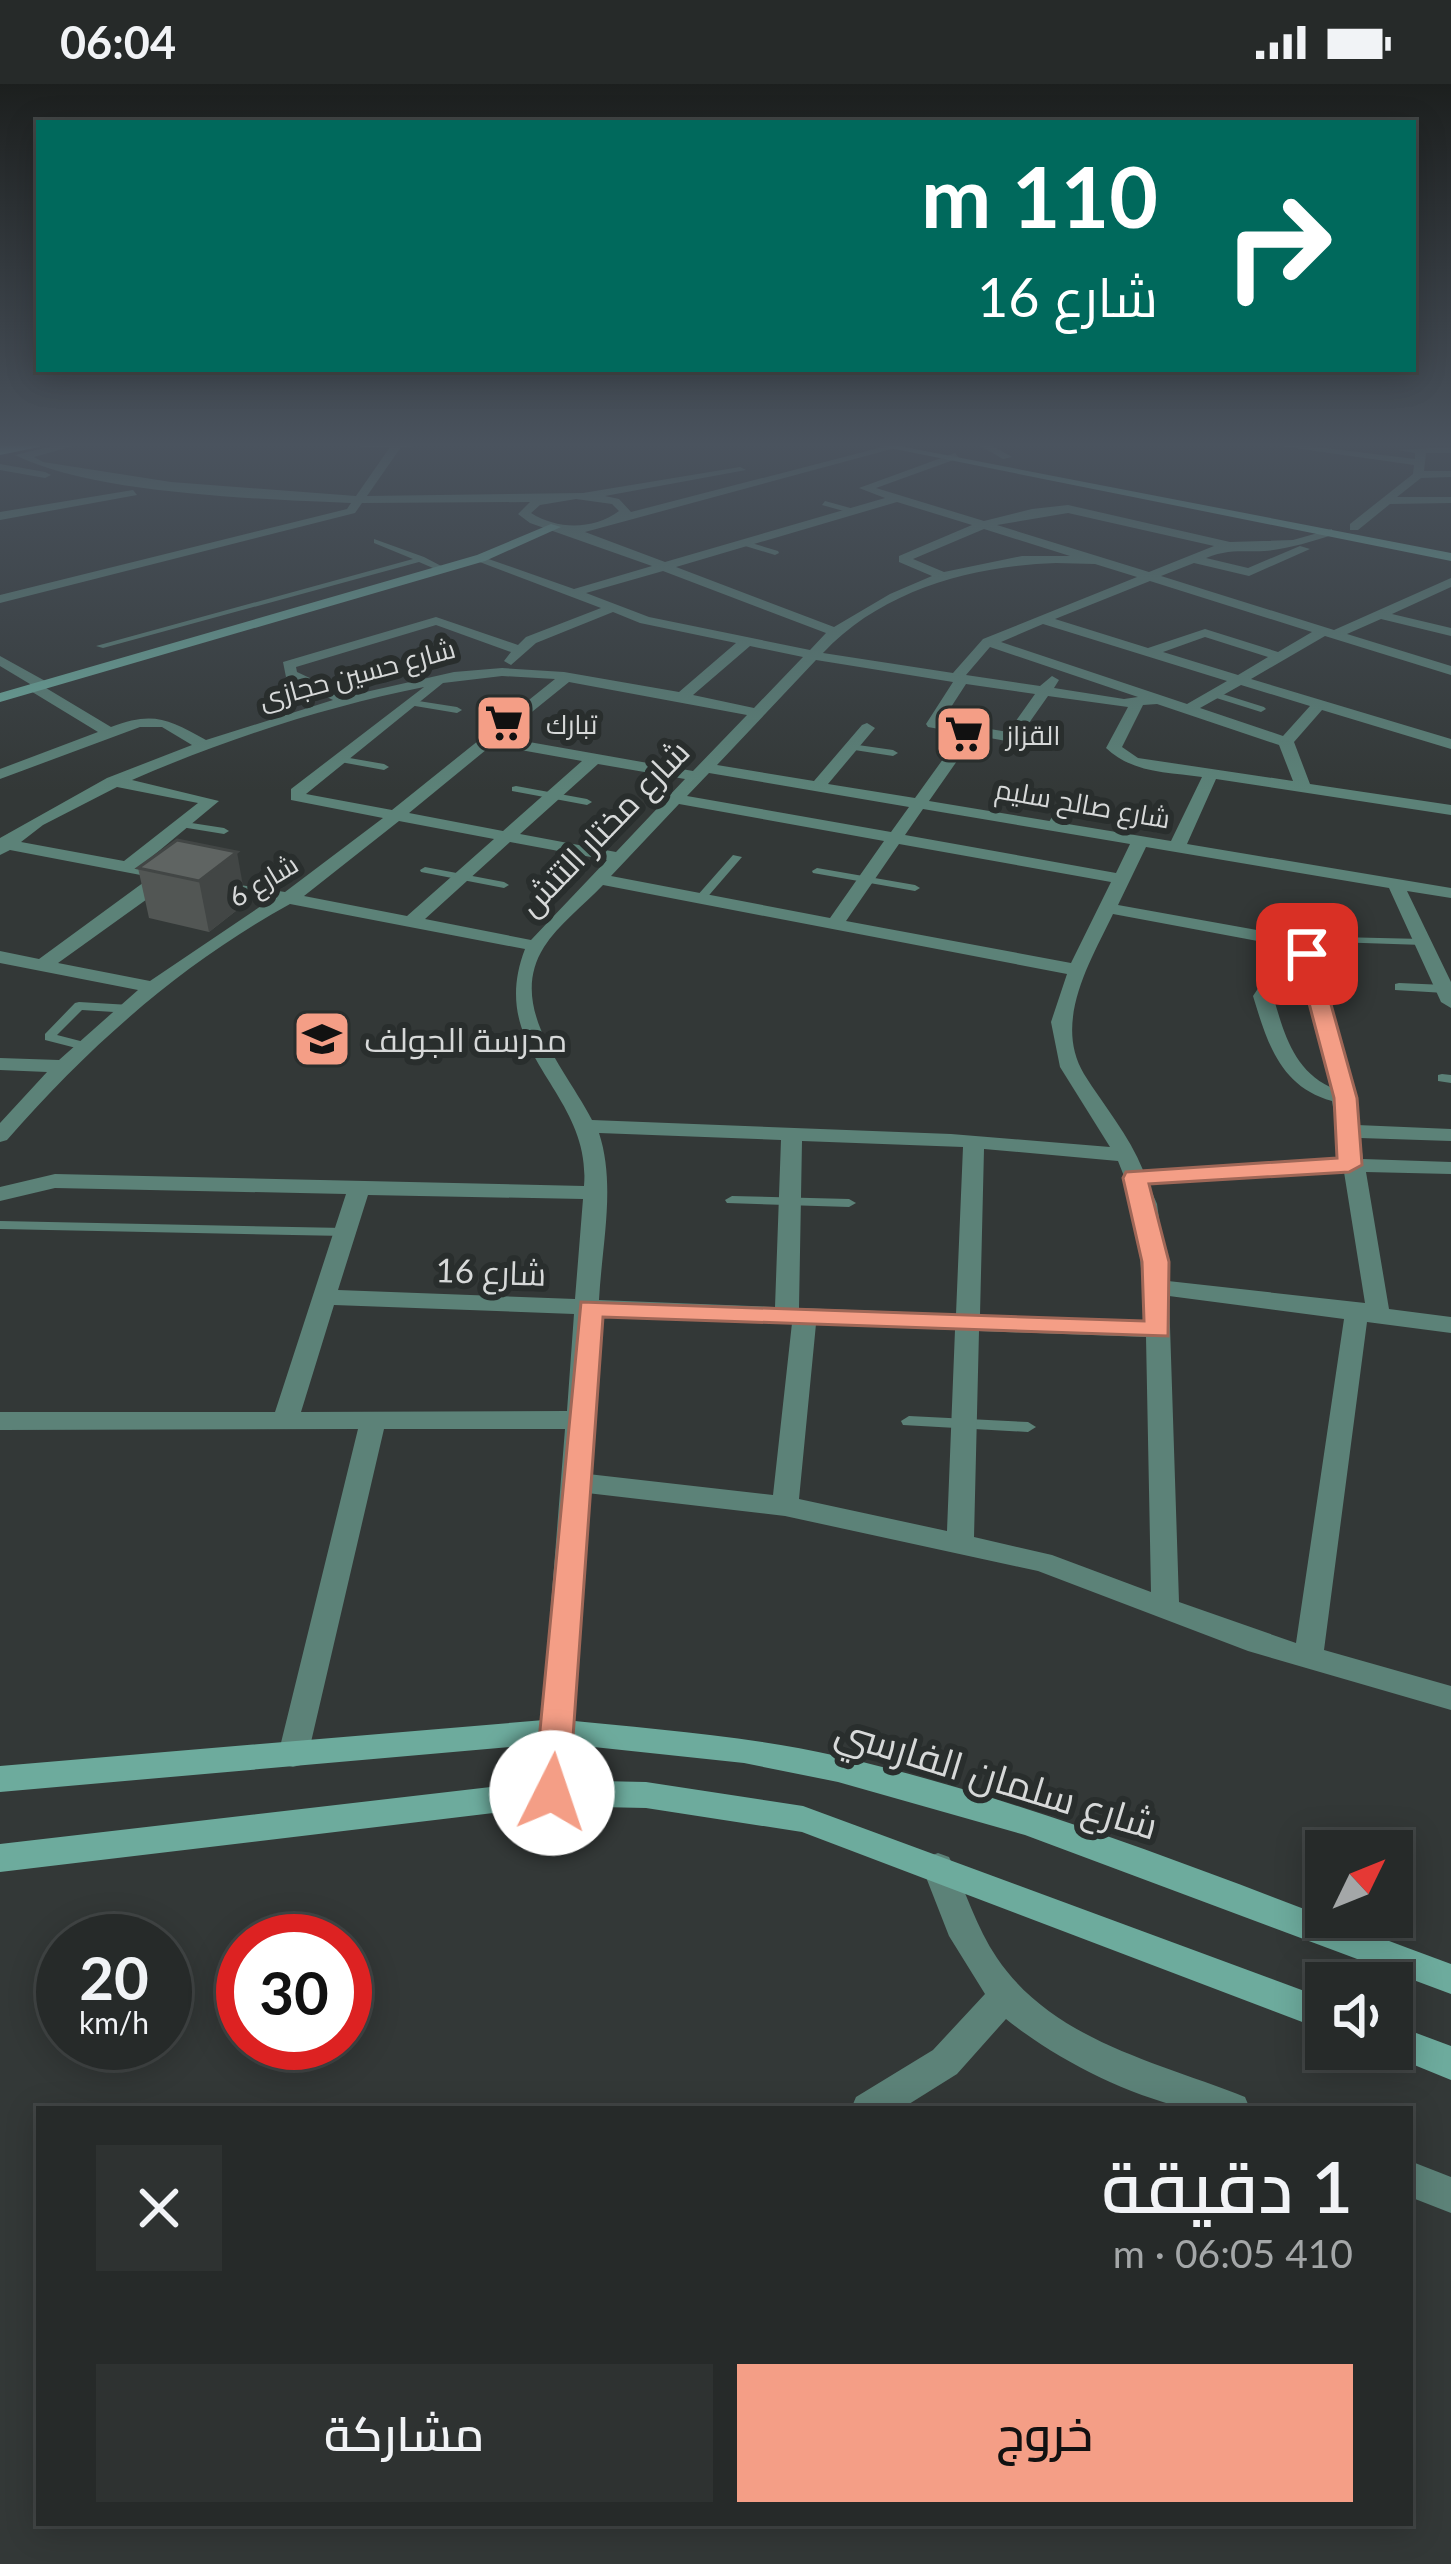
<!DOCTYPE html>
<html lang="ar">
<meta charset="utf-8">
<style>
:root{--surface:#262a29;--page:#2e3231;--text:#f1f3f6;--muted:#a4a7a8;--line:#424646;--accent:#f49e86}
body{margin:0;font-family:Lato,Cairo,sans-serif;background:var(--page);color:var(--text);direction:rtl;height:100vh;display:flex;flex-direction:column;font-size:45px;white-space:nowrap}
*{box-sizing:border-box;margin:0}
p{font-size:39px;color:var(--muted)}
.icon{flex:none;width:66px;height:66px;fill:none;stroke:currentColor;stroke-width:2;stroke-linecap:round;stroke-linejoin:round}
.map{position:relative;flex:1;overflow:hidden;direction:ltr}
.sheet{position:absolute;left:36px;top:2022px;width:1377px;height:420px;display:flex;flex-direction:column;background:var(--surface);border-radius:0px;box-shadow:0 6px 30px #0003,0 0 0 3px var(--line);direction:rtl}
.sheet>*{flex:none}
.banner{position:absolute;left:36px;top:36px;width:1380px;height:252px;border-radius:0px;box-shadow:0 6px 30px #0003,0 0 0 3px var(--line);direction:rtl;background:#00695c;color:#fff;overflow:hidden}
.needle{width:78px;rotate:47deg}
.fabs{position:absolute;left:1305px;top:1746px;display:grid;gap:24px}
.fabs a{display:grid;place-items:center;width:108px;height:108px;border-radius:0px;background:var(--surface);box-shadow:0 6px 30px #0003,0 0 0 3px var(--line);font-size:60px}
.speed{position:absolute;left:36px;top:1830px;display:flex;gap:24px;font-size:60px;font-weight:700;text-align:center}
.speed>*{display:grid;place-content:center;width:156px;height:156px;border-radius:50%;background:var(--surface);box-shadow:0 6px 30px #0003,0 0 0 3px var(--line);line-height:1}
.speed small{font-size:30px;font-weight:400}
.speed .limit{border:18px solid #d22;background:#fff;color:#111}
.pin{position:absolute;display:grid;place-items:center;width:102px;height:102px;color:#fff;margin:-51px;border-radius:24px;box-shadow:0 6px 18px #0006}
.me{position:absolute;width:132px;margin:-66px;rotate:4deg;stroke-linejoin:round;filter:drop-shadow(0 0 9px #0008)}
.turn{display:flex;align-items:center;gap:42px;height:252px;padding:0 60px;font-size:54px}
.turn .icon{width:156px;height:156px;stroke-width:2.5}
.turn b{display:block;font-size:84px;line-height:102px}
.round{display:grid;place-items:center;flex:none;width:126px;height:126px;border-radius:0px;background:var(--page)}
.overview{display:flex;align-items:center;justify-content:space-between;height:204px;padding:0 60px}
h1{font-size:72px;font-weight:600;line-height:90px}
.action{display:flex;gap:24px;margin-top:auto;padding:24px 60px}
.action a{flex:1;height:138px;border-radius:0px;background:var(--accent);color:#111;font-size:48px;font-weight:600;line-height:138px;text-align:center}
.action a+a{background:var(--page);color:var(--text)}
.status{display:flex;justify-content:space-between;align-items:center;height:84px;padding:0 60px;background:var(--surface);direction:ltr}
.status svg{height:33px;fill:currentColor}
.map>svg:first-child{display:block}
</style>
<div class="status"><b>06:04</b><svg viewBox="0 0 49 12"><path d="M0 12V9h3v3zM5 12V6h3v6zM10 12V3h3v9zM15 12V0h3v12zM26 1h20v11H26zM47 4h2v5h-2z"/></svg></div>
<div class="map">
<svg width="1451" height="2480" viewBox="0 0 1451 2480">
<rect width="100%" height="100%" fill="#333837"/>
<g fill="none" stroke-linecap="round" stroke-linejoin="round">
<!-- lane -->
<g fill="#5c8278" fill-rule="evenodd">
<polygon points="825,417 854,425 855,427 851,429 822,421"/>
<polygon points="374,455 424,473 447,485 440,487 419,478 103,564 96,562 413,475 374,459"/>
<polygon points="745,457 778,467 779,469 775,471 742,461"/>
<polygon points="1213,607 1264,623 1266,625 1261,628 1210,612 1208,610"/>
<polygon points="412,616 457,623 462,626 457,629 409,621 409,617"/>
<polygon points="851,660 893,666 898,669 893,672 848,665 846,663"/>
<polygon points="338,672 384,680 389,683 384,686 335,677 335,673"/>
<polygon points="516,702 587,715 592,718 587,721 512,707 512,703"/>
<polygon points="1066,711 1075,713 1056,743 1048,743 1047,741"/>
<polygon points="185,738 224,744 229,747 224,750 181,743 181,739"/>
<polygon points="733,771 742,773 704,817 696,817 696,813"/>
<polygon points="425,783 504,798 509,801 504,804 421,788 420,786"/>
<polygon points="817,784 915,801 920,804 915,807 813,789 812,787"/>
<polygon points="1337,853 1423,855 1429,858 1423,861 1333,858 1333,854"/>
<polygon points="1399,899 1445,901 1451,905 1445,909 1395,906 1395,900"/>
<polygon points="79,918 130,921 136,925 130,929 82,926 57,951 88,959 88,965 84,966 45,956 45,950 75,919"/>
<polygon points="1442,990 1451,991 1451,999 1438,997 1438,991"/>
<polygon points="732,1112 849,1115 856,1119 849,1123 727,1119 725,1116"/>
<polygon points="0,1137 345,1144 352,1148 345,1152 0,1145"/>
<polygon points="909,1332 1028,1338 1036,1343 1028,1348 903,1341 901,1337"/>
</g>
<!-- street -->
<g fill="#5c8278" fill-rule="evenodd">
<path d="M 61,360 L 80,360 L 34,373 L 43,378 L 171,398 L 356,412 L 390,363 L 362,363 L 357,360 L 460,360 L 401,363 L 367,412 L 583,409 L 740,383 L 746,386 L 605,412 L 619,415 L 631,428 L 894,360 L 910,360 L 585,448 L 665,478 L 885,414 L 859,404 L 955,369 L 959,374 L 876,404 L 984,437 L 1032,425 L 1068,421 L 1230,458 L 1293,456 L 1332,445 L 1332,451 C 1310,458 1288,465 1264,467 C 1241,468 1228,465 1206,474 L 1248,484 L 1300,462 L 1310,465 L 1249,492 L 1194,479 L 1161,492 L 1334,546 L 1451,494 L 1451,503 L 1392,530 L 1451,544 L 1451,552 L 1381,535 L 1347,550 L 1451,582 L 1451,591 L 1325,552 L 1251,595 L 1451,655 L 1451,665 L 1322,626 L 1294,658 L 1310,700 L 1451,721 L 1451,731 L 1216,695 L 1187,760 L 1451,804 L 1451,814 L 1407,807 L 1451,898 L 1451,924 L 1441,918 L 1389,804 L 1146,763 L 1118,821 L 1268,848 L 1314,866 L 1330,914 L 1351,1009 L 1356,1014 L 1353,1018 L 1357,1041 L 1451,1045 L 1451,1057 L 1360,1054 L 1363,1075 L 1451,1078 L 1451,1090 L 1366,1088 L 1389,1225 L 1451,1233 L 1451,1249 L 1367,1238 L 1324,1566 L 1451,1602 L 1451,1626 L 1248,1567 L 1038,1487 L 785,1432 L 587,1409 L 568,1709 L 563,1718 L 552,1722 L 541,1718 L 536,1709 L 565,1345 L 384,1345 L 308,1671 L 304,1680 L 293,1683 L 282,1680 L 278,1671 L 358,1345 L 0,1346 L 0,1328 L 275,1328 L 346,1110 L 55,1104 L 0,1117 L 0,1103 L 55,1090 L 584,1102 C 592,1006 485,969 525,865 L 290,820 C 180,881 89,962 7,1056 L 0,1058 L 0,1039 L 47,988 L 0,986 L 0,974 L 59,976 L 138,906 L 0,879 L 0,867 L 39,875 L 151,793 L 10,766 L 0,771 L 0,754 L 107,694 L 192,661 L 162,643 L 140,643 L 0,695 L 0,685 L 98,648 L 29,606 L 30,600 L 0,582 L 0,572 L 47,598 L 46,604 L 111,643 C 153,627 168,635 206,656 L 333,616 L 286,593 L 283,578 L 436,533 L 518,561 L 526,553 L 601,524 L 477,477 L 477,471 L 574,505 L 652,482 L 530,439 L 518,430 L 530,418 L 362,419 L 355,429 L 0,519 L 0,511 L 347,425 L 351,419 C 259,415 93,410 15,371 ZM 576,415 L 612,420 L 619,427 C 593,446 558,446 531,429 L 540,421 ZM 897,418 L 972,441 L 899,472 L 899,478 L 932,492 L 890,510 L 834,543 L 676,483 ZM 1068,429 L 1214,462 L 1149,488 L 997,441 ZM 984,445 L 1070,472 L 1022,472 L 944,488 L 913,475 ZM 1056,479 L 1095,480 L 1137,493 L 983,555 L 953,589 L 823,569 C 882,506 972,482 1056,479 ZM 663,487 L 826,549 L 810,566 L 649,533 L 586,509 ZM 1150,497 L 1312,548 L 1278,568 L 1205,545 L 1148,564 L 1055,535 ZM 613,528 L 640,539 L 736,559 L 679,608 L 564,588 L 502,584 L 454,588 L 348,612 L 297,588 L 296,583 L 436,541 L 511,568 L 504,577 L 511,581 L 536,559 ZM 1043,540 L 1227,597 L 1187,620 L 1001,558 ZM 1205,553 L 1268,573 L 1238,591 L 1163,568 ZM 750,562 L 803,573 L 754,624 L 693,611 ZM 990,563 L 1138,613 L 1124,615 L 1054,604 L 1059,596 L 1052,592 L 1040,602 L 966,591 ZM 816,576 L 953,598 L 926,640 L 928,643 L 1012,658 L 1017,656 L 1048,612 L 1128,623 L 1106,664 C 1132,689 1167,688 1202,693 L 1171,757 L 929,717 L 964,667 L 956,662 L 951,664 L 915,714 L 828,700 L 875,644 L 867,639 L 862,641 L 814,697 L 717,681 ZM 502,592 L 555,595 L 392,726 L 306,710 L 443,599 ZM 569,598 L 747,631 L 693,687 L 501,653 ZM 966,600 L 1035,610 L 1008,648 L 942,637 ZM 1241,601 L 1310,622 L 1283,652 L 1200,624 ZM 424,603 L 291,705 L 291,716 L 383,734 L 285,808 L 208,796 L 208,804 L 270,816 L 150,897 L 58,879 L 175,795 L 175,787 L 142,781 L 219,717 L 132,696 C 226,655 325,623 424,603 ZM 1157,620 L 1279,661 L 1293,697 L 1138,674 L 1122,663 L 1143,621 ZM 492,661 L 582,677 L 503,747 L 409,729 ZM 598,680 L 685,695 L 616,768 L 520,750 ZM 709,689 L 909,723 L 891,748 L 687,712 ZM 117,703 L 198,719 L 124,777 L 21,758 L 43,741 ZM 679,720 L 884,757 L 830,834 L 611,792 ZM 923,725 L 1130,760 L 1116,789 L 905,751 ZM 399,737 L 494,755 L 407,832 L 304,812 ZM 510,758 L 607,776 L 531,856 L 425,835 ZM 899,760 L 1111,798 L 1071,879 L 846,837 ZM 603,801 L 1067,890 L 1051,938 L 1060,983 L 1110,1063 L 951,1050 L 592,1036 C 566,985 506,923 544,863 C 558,841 584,821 603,801 ZM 1113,830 L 1263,858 L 1299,873 L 1269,888 L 1253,912 C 1267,958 1280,1003 1332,1017 L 1342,1075 L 1143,1086 C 1129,1051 1104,1022 1084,990 C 1053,938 1090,878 1113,830 ZM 1302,886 L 1330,1003 C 1293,985 1284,949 1273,912 L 1283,896 ZM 599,1049 L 781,1056 L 775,1223 L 599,1216 C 602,1160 616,1101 599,1049 ZM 802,1057 L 963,1063 L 956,1230 L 799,1224 ZM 984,1065 L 1118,1077 L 1135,1120 L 1146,1238 L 980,1231 ZM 1344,1088 L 1365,1219 L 1168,1197 L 1157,1120 L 1148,1099 ZM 368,1111 L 583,1115 L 575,1215 L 338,1206 ZM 1169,1212 L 1344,1235 L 1296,1559 L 1179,1518 ZM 334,1221 L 574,1230 L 567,1327 L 301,1328 ZM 598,1231 L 792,1239 L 773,1411 L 588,1390 ZM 816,1240 L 955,1246 L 947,1447 L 799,1415 ZM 979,1247 L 1146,1253 L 1151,1508 L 1052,1471 L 974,1453 Z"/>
<polygon points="977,360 989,360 1012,373 1003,375"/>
<polygon points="1266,360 1293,360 1415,375 1415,369 1398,366 1451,363 1451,369 1426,369 1424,387 1451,387 1451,393 1421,394 1397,413 1451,413 1451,419 1390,420 1358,446 1350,446 1350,440 1413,390 1414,381"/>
<polygon points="0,380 45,388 51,391 45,394 0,386"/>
<polygon points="133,406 137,411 0,436 0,428"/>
<path d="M 938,1769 L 949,1773 C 966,1807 976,1843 997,1874 C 1053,1957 1158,1978 1245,2013 L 1250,2025 C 1229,2025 1204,2029 1184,2024 C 1121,2008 1056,1975 1006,1935 L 957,1990 L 901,2025 L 851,2025 L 856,2013 L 933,1966 L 985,1910 L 949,1852 L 922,1783 L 927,1773 Z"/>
<polygon points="1410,2077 1451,2093 1451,2129 1410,2113"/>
</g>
<!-- secondary -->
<g fill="#6dab9d" fill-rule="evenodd">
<polygon points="870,360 889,360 1451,469 1451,477"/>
<polygon points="551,440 561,443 485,477 0,618 0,609 477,471"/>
<path d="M 556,1635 C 650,1645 744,1651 837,1672 C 1047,1720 1249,1806 1451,1880 L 1451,1910 L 1025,1751 L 838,1698 L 744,1679 L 556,1659 L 0,1708 L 0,1682 Z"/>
<polygon points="552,1696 646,1698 803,1722 1326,1915 1326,1947 802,1748 646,1724 552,1722 0,1788 0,1760"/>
<polygon points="1392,1940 1451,1962 1451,1996 1380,1967 1392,1965"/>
</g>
<!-- highway -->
<polygon fill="#84e9d2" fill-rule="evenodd" points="41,360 39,363 0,371 0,361"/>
</g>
<!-- wall -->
<polygon fill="#525654" points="177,756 246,819 209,848 149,834 138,784"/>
<!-- shaded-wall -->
<polygon fill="#424645" points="237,768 246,819 209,848 199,797"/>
<!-- building -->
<polygon fill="#5f6462" stroke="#424645" stroke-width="3" points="177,756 237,768 199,797 138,784"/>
<!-- sky -->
<linearGradient id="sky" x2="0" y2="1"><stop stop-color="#1c1f1e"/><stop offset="0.51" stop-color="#4a535e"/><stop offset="1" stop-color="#4a535e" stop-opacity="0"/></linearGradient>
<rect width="1451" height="707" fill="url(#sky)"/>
<!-- route -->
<polygon fill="#f49e86" stroke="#9f6757" stroke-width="3" points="1307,863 1317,870 1357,1014 1362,1081 1349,1088 1149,1100 1169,1178 1168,1252 603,1233 569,1709 564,1720 552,1724 539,1720 534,1709 581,1218 1144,1237 1142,1178 1123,1094 1126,1088 1337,1074 1334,1014 1296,870"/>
<!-- icons -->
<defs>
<g id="supermarket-square" transform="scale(3)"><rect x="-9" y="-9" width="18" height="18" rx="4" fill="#f49e86" stroke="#292e2d"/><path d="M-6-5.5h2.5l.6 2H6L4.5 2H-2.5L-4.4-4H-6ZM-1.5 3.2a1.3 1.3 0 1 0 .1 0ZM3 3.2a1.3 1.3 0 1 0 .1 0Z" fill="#111"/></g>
<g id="school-square" transform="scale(3)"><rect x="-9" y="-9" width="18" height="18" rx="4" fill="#f49e86" stroke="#292e2d"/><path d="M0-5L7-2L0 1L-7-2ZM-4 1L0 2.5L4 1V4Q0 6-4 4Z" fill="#111"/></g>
</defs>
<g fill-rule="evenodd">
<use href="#supermarket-square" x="504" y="639"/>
<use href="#supermarket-square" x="964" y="650"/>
<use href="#school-square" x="322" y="955"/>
</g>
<g text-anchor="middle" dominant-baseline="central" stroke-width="12" stroke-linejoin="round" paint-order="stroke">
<!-- far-street labels -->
<g font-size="27" fill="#d7d9d9" stroke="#292e2d">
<text transform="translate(357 589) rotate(-15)">شارع حسين حجازى</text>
<text transform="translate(1083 719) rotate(10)">شارع صالح سليم</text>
<text transform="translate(263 796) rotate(-31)">شارع 6</text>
</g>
<!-- far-poi labels -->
<g font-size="27" fill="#d7d9d9" stroke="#292e2d" text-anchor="start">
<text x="546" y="639">تبارك</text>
<text x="1006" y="650">القزاز</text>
</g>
<!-- street labels -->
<g font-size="33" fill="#d7d9d9" stroke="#292e2d">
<text transform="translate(603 743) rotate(-46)">شارع مختار التتش</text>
<text transform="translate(491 1187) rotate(2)">شارع 16</text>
</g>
<!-- poi labels -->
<g font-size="33" fill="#d7d9d9" stroke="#292e2d" text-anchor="start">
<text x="364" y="955">مدرسة الجولف</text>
</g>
<!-- near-street labels -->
<g font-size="39" fill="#d7d9d9" stroke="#292e2d">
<text transform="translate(997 1693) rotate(17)">شارع سلمان الفارسي</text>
</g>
</g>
</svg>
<div class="fabs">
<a><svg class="needle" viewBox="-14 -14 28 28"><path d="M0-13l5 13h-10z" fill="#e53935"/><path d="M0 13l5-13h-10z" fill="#a4a7a8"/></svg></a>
<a><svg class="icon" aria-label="sound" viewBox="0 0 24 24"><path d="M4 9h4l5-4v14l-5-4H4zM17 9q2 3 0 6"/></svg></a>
</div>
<div class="speed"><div>20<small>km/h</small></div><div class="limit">30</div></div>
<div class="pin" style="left:1307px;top:870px;background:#d93025"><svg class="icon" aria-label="arrive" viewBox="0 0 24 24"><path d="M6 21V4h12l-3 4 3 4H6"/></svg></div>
<svg class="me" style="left:552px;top:1709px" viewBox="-20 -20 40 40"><circle r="19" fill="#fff"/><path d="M0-13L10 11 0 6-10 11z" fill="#f49e86"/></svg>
<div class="banner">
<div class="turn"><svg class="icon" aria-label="right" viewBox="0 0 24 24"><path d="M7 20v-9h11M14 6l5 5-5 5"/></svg><div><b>110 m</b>شارع 16</div></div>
</div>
<section class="sheet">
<div class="overview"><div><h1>1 دقيقة</h1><p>410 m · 06:05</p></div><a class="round"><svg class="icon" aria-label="close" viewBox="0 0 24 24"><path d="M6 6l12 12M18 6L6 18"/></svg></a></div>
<div class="action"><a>خروج</a><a>مشاركة</a></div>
</section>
</div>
